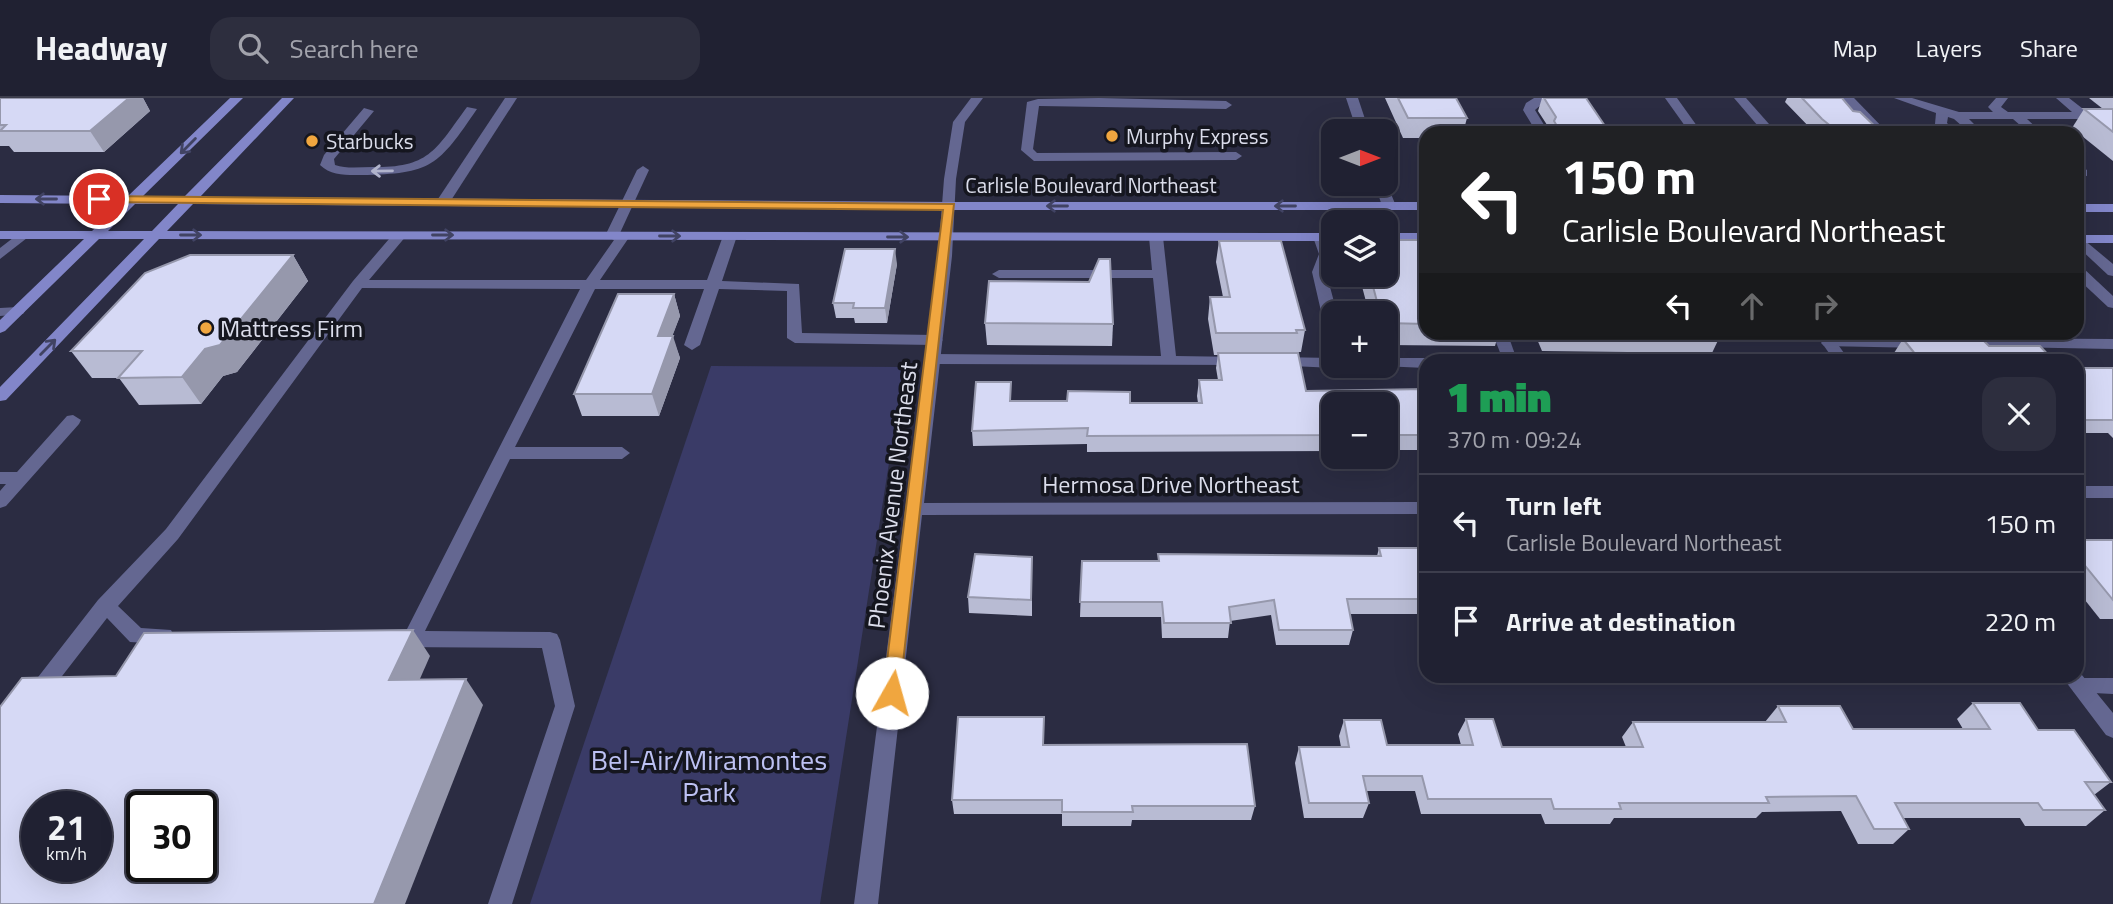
<!DOCTYPE html>
<meta charset="utf-8">
<style>
:root{--surface:#202132;--page:#2d2e3e;--text:#f1f3f6;--muted:#a2a3ac;--line:#3d3e4d}
body{margin:0;font-family:"Titillium Web",sans-serif;background:var(--page);color:var(--text);height:100vh;display:flex;flex-direction:column;font-size:26px;white-space:nowrap}
*{box-sizing:border-box;margin:0}
p{font-size:23px;color:var(--muted)}
.icon{flex:none;width:38px;height:38px;fill:none;stroke:currentColor;stroke-width:2;stroke-linecap:round;stroke-linejoin:round}
.map{position:relative;flex:1;overflow:hidden}
.panel{position:absolute;left:1419px;top:256px;width:665px;height:329px;display:flex;flex-direction:column;background:var(--surface);border-radius:21px;box-shadow:0 7px 28px #0002,0 0 0 2px var(--line)}
.panel>*{flex:none}
.guide{position:absolute;left:1419px;top:28px;width:665px;height:214px;border-radius:21px;box-shadow:0 7px 28px #0002,0 0 0 2px var(--line);background:#202124;color:#fff;overflow:hidden}
.needle{width:46px;rotate:90deg}
.tools{position:absolute;left:1321px;top:21px;display:grid;gap:14px}
.tools a{display:grid;place-items:center;width:77px;height:77px;border-radius:14px;background:var(--surface);box-shadow:0 7px 28px #0002,0 0 0 2px var(--line);font-size:35px}
.speed{position:absolute;left:21px;top:693px;display:flex;gap:14px;font-size:35px;font-weight:700;text-align:center}
.speed>*{display:grid;place-content:center;width:91px;height:91px;border-radius:50%;background:var(--surface);box-shadow:0 7px 28px #0002,0 0 0 2px var(--line);line-height:1}
.speed small{font-size:18px;font-weight:400}
.speed .limit{border:4px solid #111;border-radius:10px;background:#fff;color:#111}
.pin{position:absolute;display:grid;place-items:center;width:60px;height:60px;color:#fff;margin:-30px;border:4px solid #fff;border-radius:50%;box-shadow:0 2px 7px #0007}
.me{position:absolute;width:77px;margin:-38px;rotate:7deg;stroke-linejoin:round;filter:drop-shadow(0 0 5px #0008)}
.turn{display:flex;align-items:center;gap:24px;height:147px;padding:0 28px;font-size:32px}
.turn .icon{width:91px;height:91px;stroke-width:2.5}
.turn b{display:block;font-size:49px;line-height:60px}
.lanes{display:flex;align-items:center;height:66px;padding:0 28px;background:#0003;justify-content:center;gap:35px;direction:ltr}
.lanes .off{opacity:.35}
.round{display:grid;place-items:center;flex:none;width:74px;height:74px;border-radius:21px;background:var(--page)}
.overview{display:flex;align-items:center;justify-content:space-between;height:119px;padding:0 28px}
h1{font-size:42px;font-weight:800;line-height:52px;color:#1e9e55}
ul{padding:0;list-style:none}
li{display:flex;align-items:center;gap:21px;height:98px;padding:0 28px;border-top:2px solid var(--line)}
li div{flex:1}
li b{display:block;font-size:26px}
li em{font-style:normal}
header{display:flex;align-items:center;gap:42px;box-sizing:border-box;height:98px;padding:0 35px;background:var(--surface);border-bottom:2px solid var(--line)}
header strong{font-size:33px}
nav{display:flex;gap:38px;margin-inline-start:auto;font-size:24px}
.search{width:490px;height:63px;background:var(--page);display:flex;align-items:center;gap:18px;box-sizing:border-box;padding:0 24px;border-radius:21px;color:var(--muted);font-size:26px}
.map>svg:first-child{display:block}
</style>
<header>
<strong>Headway</strong>
<div class="search"><svg class="icon" aria-label="search" viewBox="0 0 24 24"><circle cx="10" cy="10" r="6"/><path d="M15 15l6 6"/></svg>Search here</div>
<nav><a>Map</a><a>Layers</a><a>Share</a></nav>
</header>
<div class="map">
<svg width="2113" height="806" viewBox="0 0 2113 806">
<rect width="100%" height="100%" fill="#2b2c42"/>
<!-- green -->
<polygon fill="#3a3b67" points="711,268 904,269 820,806 530,806"/>
<g fill="none" stroke-linecap="round" stroke-linejoin="round">
<!-- service -->
<g fill="#646791" fill-rule="evenodd">
<polygon points="505,0 517,0 448,107 438,107 436,104"/>
<polygon points="1099,0 1226,3 1232,7 1226,11 1039,8 1033,51 1037,55 1236,54 1242,58 1236,62 1034,63 1021,52 1027,4 1038,1"/>
<polygon points="1346,0 1358,0 1369,33 1357,33"/>
<polygon points="1534,0 1549,0 1535,12 1549,35 1537,35 1523,12 1526,5"/>
<polygon points="1734,0 1746,0 1777,35 1764,35"/>
<polygon points="1841,0 1854,0 1888,35 1875,35"/>
<polygon points="1894,0 1912,0 1959,14 1993,14 1988,9 1996,0 2008,0 2001,9 2008,14 2072,14 2056,0 2069,0 2087,14 2113,13 2113,21 2027,21 2042,35 2029,35 2013,21 1969,21 1983,35 1970,35 1954,21 1948,19 1947,25 1957,35 1944,35 1935,26 1936,15"/>
<path d="M 467,9 L 477,11 C 438,68 432,76 361,77 C 347,77 331,78 320,67 L 324,57 L 364,10 L 374,13 L 334,61 L 335,67 C 347,71 360,69 373,69 C 430,70 436,51 467,9 Z"/>
<polygon points="2077,66 2087,72 2087,78 2077,77"/>
<polygon points="643,68 649,72 620,135 630,138 600,182 707,182 723,138 730,134 737,138 722,183 799,186 802,235 935,237 943,242 935,247 795,245 787,240 787,193 719,191 700,247 692,252 684,247 704,191 595,191 515,349 622,349 630,355 622,361 510,361 425,533 550,534 557,536 560,542 575,608 512,806 488,806 555,608 542,550 395,549 388,547 385,541 388,535 406,533 580,191 362,190 178,441 118,508 141,530 171,532 174,538 171,544 164,546 130,544 107,520 42,604 35,607 28,604 25,598 28,592 98,502 166,431 353,183 395,134 405,134 407,137 369,182 586,182 614,142 605,138 637,72"/>
<polygon points="1386,84 1396,108 1389,112 1382,108 1375,86"/>
<polygon points="22,133 27,134 27,140 0,161 0,150"/>
<polygon points="1156,135 1163,139 1176,258 1241,259 1249,264 1246,267 933,266 925,261 933,256 1161,258 1153,180 999,180 992,176 999,172 1152,172 1149,139"/>
<polygon points="1320,135 1327,139 1333,156 1326,174 1337,215 1334,215 1334,240 1326,235 1312,174 1319,156 1313,139"/>
<polygon points="2077,136 2113,166 2113,178 2108,177 2077,148"/>
<polygon points="2077,168 2082,169 2113,198 2113,210 2108,209 2077,180"/>
<polygon points="18,209 23,210 25,213 23,216 0,218 0,210"/>
<polygon points="1492,234 1507,234 1517,262 1503,262"/>
<polygon points="1829,240 1923,240 1931,245 1923,250 1824,248 1821,245"/>
<polygon points="1965,240 2113,241 2113,251 1960,248 1957,245"/>
<polygon points="1276,259 1334,260 1334,268 1340,268 1334,270 1271,267 1268,264"/>
<polygon points="1386,260 1426,260 1432,262 1426,262 1426,270 1381,268 1386,268"/>
<polygon points="73,317 81,322 79,326 6,408 0,410 0,393 6,386 0,386 0,374 17,374 67,318"/>
<polygon points="2081,580 2113,580 2113,596 2074,594 2071,588 2074,582"/>
</g>
<!-- minor -->
<g fill="#646791" fill-rule="evenodd">
<polygon points="971,0 983,0 965,24 956,81 952,158 924,405 1426,404 1426,416 922,417 878,806 854,806 938,158 944,81 953,24"/>
<polygon points="1665,0 1677,0 1702,35 1690,35"/>
<polygon points="1814,234 1829,234 1849,262 1834,262"/>
<rect x="2077" y="388" width="36" height="12"/>
<polygon points="2077,571 2113,615 2113,640 2106,637 2066,584 2063,578 2077,578"/>
</g>
<!-- secondary -->
<g fill="#8286c9" fill-rule="evenodd">
<path d="M 230,0 L 243,0 L 143,98 L 185,98 L 282,0 L 294,0 L 200,99 L 950,104 L 1426,104 L 1426,112 L 950,112 L 193,106 L 167,133 L 1334,135 L 1334,143 L 159,141 L 6,302 L 0,303 L 0,289 L 144,141 L 99,141 L 5,233 L 0,235 L 0,222 L 84,141 L 0,141 L 0,133 L 92,133 L 120,106 L 0,105 L 0,97 L 128,98 ZM 135,106 L 178,106 L 152,133 L 108,133 Z"/>
<rect x="2077" y="106" width="36" height="8"/>
<rect x="1386" y="135" width="40" height="8"/>
<rect x="2077" y="137" width="36" height="8"/>
</g>
</g>
<!-- wall -->
<g fill="#b8bbd3">
<polygon points="0,0 143,0 150,13 104,54 14,54 9,48 0,48"/>
<polygon points="1385,0 1456,0 1467,20 1463,35 1426,35 1426,40 1403,40"/>
<polygon points="1542,0 1586,0 1605,28 1602,35 1550,35 1551,33 1538,13"/>
<polygon points="1787,0 1842,0 1853,13 1882,35 1815,35 1785,4"/>
<polygon points="2089,0 2113,0 2113,11 2103,11"/>
<polygon points="2084,11 2113,11 2113,63 2072,30"/>
<polygon points="1219,143 1305,232 1301,254 1293,254 1293,255 1306,293 1426,291 1426,352 1386,352 1386,306 1334,306 1334,353 1087,354 1087,346 973,348 972,333 1011,303 1130,305 1198,305 1197,298 1199,282 1218,282 1216,270 1218,257 1214,257 1208,221 1210,199 1223,199 1216,164"/>
<polygon points="1426,152 1426,234 1499,234 1495,248 1386,247 1386,215 1369,215 1359,177 1386,177"/>
<polygon points="293,157 308,183 237,274 223,278 201,306 139,307 119,280 92,280 71,253"/>
<polygon points="897,166 887,225 855,225 854,220 836,220 833,205"/>
<polygon points="674,196 680,218 672,238 680,260 659,318 582,318 574,296"/>
<polygon points="985,225 1113,226 1112,248 987,247"/>
<polygon points="1534,234 1722,234 1712,255 1542,253"/>
<polygon points="1903,241 1989,248 2053,262 1900,262 1894,255"/>
<polygon points="2077,270 2113,270 2113,340 2108,335 2077,335"/>
<polygon points="2077,442 2113,442 2113,521 2100,521 2077,492"/>
<polygon points="1379,450 1426,450 1426,516 1350,516 1353,532 1349,547 1276,547 1271,517 1230,523 1228,540 1162,540 1161,519 1080,519 1082,463 1158,463 1158,456 1377,458"/>
<polygon points="1032,459 1032,518 969,515 968,499"/>
<polygon points="1973,605 2038,632 2111,684 2094,697 2105,712 2086,728 2025,728 2020,720 1903,720 1909,731 1893,746 1858,746 1841,713 1762,714 1756,720 1614,720 1610,726 1545,726 1541,716 1421,716 1415,693 1366,693 1369,705 1363,720 1304,720 1295,665 1299,649 1341,649 1339,638 1344,622 1387,647 1461,647 1458,636 1466,621 1502,649 1626,649 1622,639 1633,624 1765,624 1778,608 1853,631 1963,631 1957,621"/>
<polygon points="1044,647 1255,708 1251,722 1132,722 1131,728 1062,728 1062,716 954,716 952,702"/>
</g>
<!-- shaded-wall -->
<g fill="#9698ac">
<polygon points="112,0 143,0 150,13 104,54 90,33"/>
<polygon points="895,151 897,166 887,225 885,210"/>
<polygon points="293,157 308,183 237,274 223,278 201,306 182,279 205,251"/>
<polygon points="674,196 680,218 664,260 658,238"/>
<polygon points="673,238 680,260 659,318 652,296"/>
<polygon points="413,532 430,558 408,608 389,582"/>
<polygon points="466,581 483,607 405,806 374,806"/>
</g>
<!-- building -->
<g fill="#d6d9f5" stroke="#9698ac" stroke-width="2" fill-rule="evenodd">
<polygon points="0,0 129,0 90,33 0,33 6,27 0,27"/>
<polygon points="1398,0 1456,0 1467,20 1408,20"/>
<polygon points="1544,0 1586,0 1605,28 1557,28 1554,23 1556,19"/>
<polygon points="1802,0 1842,0 1853,13 1860,14 1882,35 1843,35 1839,30 1833,30 1822,21"/>
<polygon points="2084,11 2113,11 2113,34"/>
<polygon points="1386,142 1423,142 1426,152 1426,226 1386,225 1386,215 1380,215 1370,177 1386,177"/>
<polygon points="1219,143 1281,143 1305,232 1296,232 1297,235 1216,235 1210,199 1230,199"/>
<polygon points="845,151 895,151 885,210 853,210 854,205 833,205"/>
<polygon points="190,157 293,157 220,247 205,251 182,279 118,280 142,253 71,253 145,175"/>
<polygon points="1099,161 1110,161 1113,226 985,225 989,183 1089,184"/>
<polygon points="618,196 674,196 658,238 673,238 652,296 574,296"/>
<polygon points="1903,241 1984,243 1989,248 2040,248 2053,262 1920,262"/>
<polygon points="1218,255 1298,255 1306,293 1426,291 1426,337 1386,337 1386,306 1334,306 1334,337 1087,338 1088,330 972,333 976,284 1011,284 1010,303 1067,303 1068,293 1130,294 1130,305 1202,305 1199,282 1222,282"/>
<rect x="2077" y="270" width="36" height="52"/>
<polygon points="2077,442 2113,442 2113,502 2077,458"/>
<polygon points="1379,450 1426,450 1426,501 1347,501 1353,532 1279,532 1274,502 1229,509 1231,525 1164,525 1162,504 1080,504 1082,463 1159,463 1158,456 1381,458"/>
<polygon points="975,456 1032,459 1031,502 968,499"/>
<path d="M 413,532 L 389,582 L 466,581 L 374,806 L 0,806 L 0,609 L 22,580 L 116,578 L 144,535 ZM 37,709 L 96,709 L 96,768 L 37,768 ZM 142,709 L 201,709 L 201,768 L 142,768 Z"/>
<polygon points="1973,605 2020,605 2038,632 2074,632 2111,684 2085,684 2105,712 2043,712 2038,705 1895,705 1909,731 1874,731 1856,698 1766,699 1769,705 1619,705 1621,711 1554,711 1551,701 1428,701 1422,678 1363,678 1369,705 1309,705 1299,649 1349,649 1344,622 1381,622 1387,647 1473,647 1466,621 1493,621 1502,649 1643,649 1633,624 1786,624 1778,608 1840,608 1853,631 1990,631"/>
<polygon points="958,619 1044,619 1043,647 1247,646 1255,708 1132,708 1133,714 1062,714 1062,702 952,702"/>
</g>
<!-- one-way arrows -->
<defs><path id="oneway-shaft" d="M-6 0H5M1.5-3L5.5 0L1.5 3" fill="none" stroke-width="1.6" stroke-linecap="round" stroke-linejoin="round" transform="scale(1.75)"/></defs>
<g stroke="#414363">
<use href="#oneway-shaft" transform="translate(188 48) rotate(135)"/>
<use href="#oneway-shaft" transform="translate(46 101) rotate(180)"/>
<use href="#oneway-shaft" transform="translate(1057 108) rotate(180)"/>
<use href="#oneway-shaft" transform="translate(1285 108) rotate(180)"/>
<use href="#oneway-shaft" transform="translate(191 137)"/>
<use href="#oneway-shaft" transform="translate(443 137)"/>
<use href="#oneway-shaft" transform="translate(670 138)"/>
<use href="#oneway-shaft" transform="translate(898 139)"/>
<use href="#oneway-shaft" transform="translate(48 249) rotate(-45)"/>
</g>
<use stroke="#b1b4cc" href="#oneway-shaft" transform="translate(382 73) rotate(179)"/>
<!-- route -->
<polygon fill="#f0a63f" stroke="#9c6c29" stroke-width="2" points="99,98 954,106 899,601 892,603 886,601 883,595 943,112 95,104 93,101"/>
<!-- markers -->
<g fill="#f0a63f" stroke="#15161f" stroke-width="2.5">
<circle cx="1112" cy="38" r="7"/>
<circle cx="312" cy="43" r="7"/>
<circle cx="206" cy="230" r="7"/>
</g>
<g text-anchor="middle" dominant-baseline="central" stroke-width="7" stroke-linejoin="round" paint-order="stroke">
<!-- far-poi labels -->
<g font-size="21" fill="#dbddeb" stroke="#15161f" text-anchor="start">
<text x="1126" y="38">Murphy Express</text>
<text x="326" y="43">Starbucks</text>
</g>
<!-- far-street labels -->
<g font-size="21" fill="#dbddeb" stroke="#15161f">
<text x="1091" y="87">Carlisle Boulevard Northeast</text>
</g>
<!-- poi labels -->
<g font-size="24" fill="#dbddeb" stroke="#15161f" text-anchor="start">
<text x="220" y="230">Mattress Firm</text>
</g>
<!-- street labels -->
<g font-size="24" fill="#dbddeb" stroke="#15161f">
<text x="1171" y="386">Hermosa Drive Northeast</text>
<text transform="translate(892 397) rotate(-83)">Phoenix Avenue Northeast</text>
</g>
<!-- near-park labels -->
<g font-size="28" fill="#bdc1f3" stroke="#15161f">
<text x="709" y="661">Bel-Air/Miramontes<tspan x="709" dy="32">Park</tspan></text>
</g>
</g>
</svg>
<div class="tools">
<a><svg class="needle" viewBox="-14 -14 28 28"><path d="M0-13l5 13h-10z" fill="#e53935"/><path d="M0 13l5-13h-10z" fill="#a2a3ac"/></svg></a>
<a><svg class="icon" aria-label="layers" viewBox="0 0 24 24"><path d="M12 4l9 5-9 5-9-5zM3 14l9 5 9-5"/></svg></a>
<a>+</a>
<a>−</a>
</div>
<div class="speed"><div>21<small>km/h</small></div><div class="limit">30</div></div>
<div class="pin" style="left:99px;top:101px;background:#d93025"><svg class="icon" aria-label="arrive" viewBox="0 0 24 24"><path d="M6 21V4h12l-3 4 3 4H6"/></svg></div>
<svg class="me" style="left:892px;top:595px" viewBox="-20 -20 40 40"><circle r="19" fill="#fff"/><path d="M0-13L10 11 0 6-10 11z" fill="#f0a63f"/></svg>
<div class="guide">
<div class="turn"><svg class="icon" aria-label="left" viewBox="0 0 24 24"><path d="M17 20v-9H6M10 6l-5 5 5 5"/></svg><div><b>150 m</b>Carlisle Boulevard Northeast</div></div>
<div class="lanes"><svg class="icon" aria-label="left" viewBox="0 0 24 24"><path d="M17 20v-9H6M10 6l-5 5 5 5"/></svg><svg class="icon off" aria-label="ahead" viewBox="0 0 24 24"><path d="M12 20V5M6 11l6-6 6 6"/></svg><svg class="icon off" aria-label="right" viewBox="0 0 24 24"><path d="M7 20v-9h11M14 6l5 5-5 5"/></svg></div>
</div>
<section class="panel">
<div class="overview"><div><h1>1 min</h1><p>370 m · 09:24</p></div><a class="round"><svg class="icon" aria-label="close" viewBox="0 0 24 24"><path d="M6 6l12 12M18 6L6 18"/></svg></a></div>
<ul>
<li><svg class="icon" aria-label="left" viewBox="0 0 24 24"><path d="M17 20v-9H6M10 6l-5 5 5 5"/></svg><div><b>Turn left</b><p>Carlisle Boulevard Northeast</p></div><em>150 m</em></li>
<li><svg class="icon" aria-label="arrive" viewBox="0 0 24 24"><path d="M6 21V4h12l-3 4 3 4H6"/></svg><div><b>Arrive at destination</b></div><em>220 m</em></li>
</ul>
</section>
</div>
